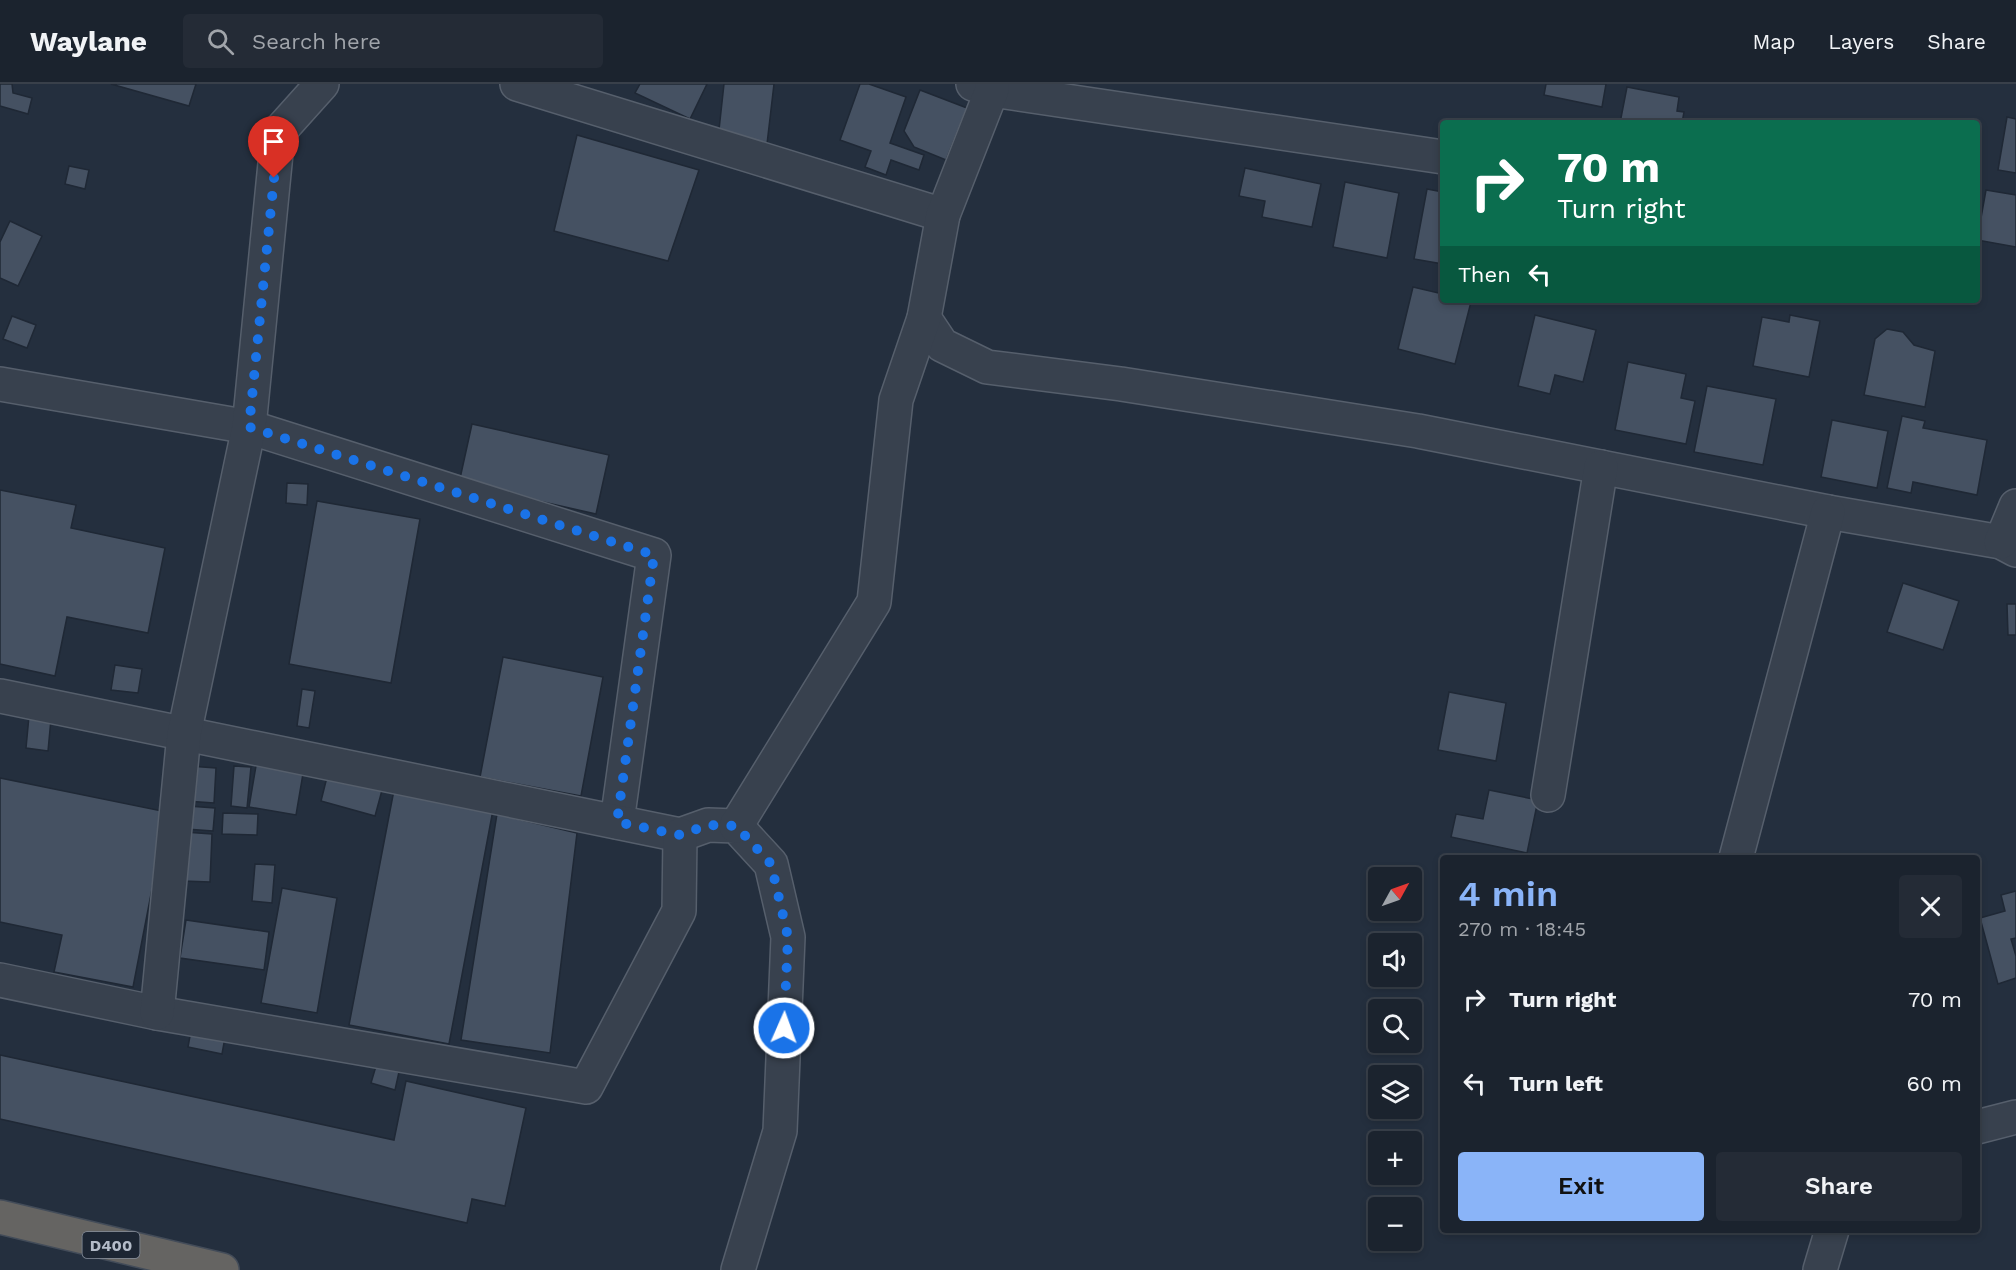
<!DOCTYPE html>
<meta charset="utf-8">
<style>
:root{--surface:#1b232e;--page:#242b36;--text:#f1f3f6;--muted:#a0a4aa;--line:#39404a;--accent:#8ab4f8}
body{margin:0;font-family:"Work Sans",sans-serif;background:var(--page);color:var(--text);height:100vh;display:flex;flex-direction:column;font-size:22px;white-space:nowrap}
*{box-sizing:border-box;margin:0}
p{font-size:20px;color:var(--muted)}
.icon{flex:none;width:33px;height:33px;fill:none;stroke:currentColor;stroke-width:2;stroke-linecap:round;stroke-linejoin:round}
.map{position:relative;flex:1;overflow:hidden}
.panel{position:absolute;left:1440px;top:771px;width:540px;height:378px;display:flex;flex-direction:column;background:var(--surface);border-radius:6px;box-shadow:0 3px 9px #0003,0 0 0 2px var(--line)}
.panel>*{flex:none}
.banner{position:absolute;left:1440px;top:36px;width:540px;height:183px;border-radius:6px;box-shadow:0 3px 9px #0003,0 0 0 2px var(--line);background:#0b6e4f;color:#fff;overflow:hidden}
.needle{width:39px;rotate:50deg}
.buttons{position:absolute;left:1368px;top:783px;display:grid;gap:12px}
.buttons a{display:grid;place-items:center;width:54px;height:54px;border-radius:6px;background:var(--surface);box-shadow:0 3px 9px #0003,0 0 0 2px var(--line);font-size:30px}
.pin{position:absolute;display:grid;place-items:center;width:51px;height:51px;color:#fff;margin:-62px -26px;border-radius:50% 50% 50% 0;rotate:-45deg;box-shadow:0 0 6px #0007}
.pin .icon{rotate:45deg}
.me{position:absolute;width:66px;margin:-33px;rotate:2deg;stroke-linejoin:round;filter:drop-shadow(0 0 4px #0008)}
.turn{display:flex;align-items:center;gap:21px;height:126px;padding:0 18px;font-size:27px}
.turn .icon{width:78px;height:78px;stroke-width:2.5}
.turn b{display:block;font-size:42px;line-height:51px}
.then{display:flex;align-items:center;height:57px;padding:0 18px;background:#0003;gap:12px;font-size:22px}
.round{display:grid;place-items:center;flex:none;width:63px;height:63px;border-radius:6px;background:var(--page)}
.summary{display:flex;align-items:center;justify-content:space-between;height:102px;padding:0 18px}
h1{font-size:36px;font-weight:600;line-height:45px;color:var(--accent)}
.cta{display:flex;gap:12px;margin-top:auto;padding:12px 18px}
.cta a{flex:1;height:69px;border-radius:6px;background:var(--accent);color:#111;font-size:24px;font-weight:600;line-height:69px;text-align:center}
.cta a+a{background:var(--page);color:var(--text)}
ul{padding:0;list-style:none}
li{display:flex;align-items:center;gap:18px;height:84px;padding:0 18px}
li div{flex:1}
li b{display:block;font-size:22px}
li em{font-style:normal}
header{display:flex;align-items:center;gap:36px;box-sizing:border-box;height:84px;padding:0 30px;background:var(--surface);border-bottom:2px solid var(--line)}
header strong{font-size:28px}
nav{display:flex;gap:33px;margin-inline-start:auto;font-size:21px}
.search{width:420px;height:54px;background:var(--page);display:flex;align-items:center;gap:15px;box-sizing:border-box;padding:0 21px;border-radius:6px;color:var(--muted);font-size:22px}
.map>svg:first-child{display:block}
</style>
<header>
<strong>Waylane</strong>
<div class="search"><svg class="icon" aria-label="search" viewBox="0 0 24 24"><circle cx="10" cy="10" r="6"/><path d="M15 15l6 6"/></svg>Search here</div>
<nav><a>Map</a><a>Layers</a><a>Share</a></nav>
</header>
<div class="map">
<svg width="2016" height="1186" viewBox="0 0 2016 1186">
<rect width="100%" height="100%" fill="#242f3e"/>
<!-- building -->
<g fill="#455162" stroke="#1f2835" stroke-width="1.5">
<polygon points="0,0 12,0 13,9 32,14 28,30 0,22"/>
<polygon points="111,0 196,0 189,22"/>
<polygon points="640,0 707,0 690,35 635,9"/>
<polygon points="724,0 774,0 767,60 718,55"/>
<polygon points="860,0 869,0 906,13 890,59 924,71 919,86 891,76 886,91 865,83 871,67 840,56"/>
<polygon points="1546,0 1606,0 1602,23 1544,11"/>
<polygon points="1627,3 1679,13 1677,27 1684,28 1682,39 1620,39"/>
<polygon points="920,6 967,24 946,76 914,63 904,47"/>
<polygon points="2007,33 2016,35 2016,89 1998,86"/>
<polygon points="577,51 699,86 668,177 554,147"/>
<polygon points="69,82 89,86 85,105 65,100"/>
<polygon points="1245,84 1321,100 1312,143 1262,133 1265,117 1239,112"/>
<polygon points="1345,98 1399,109 1387,174 1333,163"/>
<polygon points="1427,105 1443,108 1443,180 1414,175"/>
<polygon points="1986,106 2016,111 2016,163 1977,156"/>
<polygon points="10,137 42,152 18,202 0,194 0,158"/>
<polygon points="1413,203 1443,210 1443,216 1471,218 1455,280 1398,265"/>
<polygon points="1535,231 1596,246 1583,298 1555,291 1550,310 1518,302"/>
<polygon points="1790,231 1820,237 1809,293 1753,282 1762,233 1789,238"/>
<polygon points="12,232 36,241 27,264 3,255"/>
<polygon points="1887,245 1903,248 1914,261 1935,267 1925,323 1864,311 1875,255"/>
<polygon points="1628,278 1686,290 1681,314 1695,317 1686,360 1615,346"/>
<polygon points="1707,302 1776,315 1763,381 1694,368"/>
<polygon points="1902,332 1925,337 1923,344 1987,356 1977,411 1913,398 1911,409 1887,404"/>
<polygon points="1832,336 1888,347 1877,404 1821,393"/>
<polygon points="472,340 609,371 596,430 459,399"/>
<polygon points="287,399 308,400 307,421 286,419"/>
<polygon points="0,406 76,421 71,444 165,464 148,549 67,533 55,592 0,580"/>
<polygon points="317,417 420,435 391,599 289,580"/>
<polygon points="1903,499 1959,517 1943,566 1887,548"/>
<polygon points="2007,520 2016,520 2016,551 2008,551"/>
<polygon points="503,573 603,593 581,712 480,693"/>
<polygon points="115,581 142,585 138,609 111,606"/>
<polygon points="302,605 315,607 309,644 297,642"/>
<polygon points="1449,608 1506,619 1496,677 1438,666"/>
<polygon points="29,632 51,635 48,667 26,664"/>
<polygon points="257,676 304,684 296,731 249,723"/>
<polygon points="189,682 216,684 214,719 186,717"/>
<polygon points="234,682 251,683 247,724 231,722"/>
<polygon points="329,685 384,699 375,732 321,717"/>
<polygon points="0,694 167,728 133,903 54,888 62,851 0,838"/>
<polygon points="394,706 493,726 449,960 349,941"/>
<polygon points="1489,706 1538,716 1527,769 1451,753 1456,730 1483,735"/>
<polygon points="188,722 215,724 213,747 186,745"/>
<polygon points="223,729 258,730 257,751 222,750"/>
<polygon points="497,730 577,749 550,969 461,956"/>
<polygon points="184,748 212,750 210,798 183,797"/>
<polygon points="255,780 275,781 272,819 252,817"/>
<polygon points="282,804 337,814 317,929 261,919"/>
<polygon points="2016,807 2016,854 2011,855 2016,872 2016,894 1998,900 1980,834 2005,827 2001,811"/>
<polygon points="186,836 269,848 264,886 180,874"/>
<polygon points="192,941 226,948 222,970 188,963"/>
<polygon points="0,971 394,1056 406,997 526,1024 505,1122 472,1115 467,1139 0,1035"/>
<polygon points="376,982 399,988 395,1006 371,999"/>
</g>
<g fill="none" stroke-linecap="round" stroke-linejoin="round">
<!-- minor casing -->
<g stroke="#565f6c" stroke-width="36">
<g id="minor">
<polyline points="517,0 943,131"/>
<polyline points="973,0 992,6 1443,73"/>
<polyline points="924,234 942,261 987,283 1121,300 1418,347 1828,428 2001,458 2016,466"/>
<polyline points="0,300 249,343 654,471 617,738"/>
<polyline points="2001,458 2016,422"/>
<polyline points="0,612 680,751 708,741 736,742 771,780 788,853 780,1047 738,1186"/>
<polyline points="1548,711 1601,383"/>
<polyline points="736,742 874,518 896,316 924,234 943,131 992,6 992,0"/>
<polyline points="1736,774 1828,428"/>
<polyline points="0,896 157,929 586,1003 679,827 680,751"/>
<polyline points="157,929 184,650 249,343 278,49 322,0"/>
<polyline points="1977,1043 2016,1033"/>
<polyline points="1820,1186 1832,1146"/>
</g>
</g>
<!-- trunk casing -->
<g stroke="#434c59" stroke-width="36">
<polyline id="trunk" points="0,1133 222,1186"/>
</g>
<!-- minor -->
<use href="#minor" stroke="#38414e" stroke-width="33"/>
<!-- trunk -->
<use href="#trunk" stroke="#656462" stroke-width="33"/>
</g>
<g fill="none" stroke-linecap="round" stroke-linejoin="round">
<!-- route -->
<polyline stroke="#1a73e8" stroke-width="10" stroke-dasharray="0 18" points="274,94 249,343 654,471 617,738 680,751 708,741 736,742 771,780 788,853 784,944"/>
</g>
<g text-anchor="middle" dominant-baseline="central" stroke-width="4.5" stroke-linejoin="round" paint-order="stroke">
<!-- shield labels -->
<rect fill="#1d2633" stroke="#878f9c" stroke-width="1.5" x="82.5" y="1148" width="57" height="26" rx="4.5"/>
<g font-size="16" font-weight="bold" fill="#b4bcc9">
<text x="111" y="1161">D400</text>
</g>
</g>
</svg>
<div class="buttons">
<a><svg class="needle" viewBox="-14 -14 28 28"><path d="M0-13l5 13h-10z" fill="#e53935"/><path d="M0 13l5-13h-10z" fill="#a0a4aa"/></svg></a>
<a><svg class="icon" aria-label="sound" viewBox="0 0 24 24"><path d="M4 9h4l5-4v14l-5-4H4zM17 9q2 3 0 6"/></svg></a>
<a><svg class="icon" aria-label="search" viewBox="0 0 24 24"><circle cx="10" cy="10" r="6"/><path d="M15 15l6 6"/></svg></a>
<a><svg class="icon" aria-label="layers" viewBox="0 0 24 24"><path d="M12 4l9 5-9 5-9-5zM3 14l9 5 9-5"/></svg></a>
<a>+</a>
<a>−</a>
</div>
<div class="pin" style="left:274px;top:94px;background:#d93025"><svg class="icon" aria-label="arrive" viewBox="0 0 24 24"><path d="M6 21V4h12l-3 4 3 4H6"/></svg></div>
<svg class="me" style="left:784px;top:944px" viewBox="-20 -20 40 40"><circle r="17" fill="#1a73e8" stroke="#fff" stroke-width="3"/><path d="M0-11L8 9 0 5-8 9z" fill="#fff"/></svg>
<div class="banner">
<div class="turn"><svg class="icon" aria-label="right" viewBox="0 0 24 24"><path d="M7 20v-9h11M14 6l5 5-5 5"/></svg><div><b>70 m</b>Turn right</div></div>
<div class="then">Then<svg class="icon" aria-label="left" viewBox="0 0 24 24"><path d="M17 20v-9H6M10 6l-5 5 5 5"/></svg></div>
</div>
<section class="panel">
<div class="summary"><div><h1>4 min</h1><p>270 m · 18:45</p></div><a class="round"><svg class="icon" aria-label="close" viewBox="0 0 24 24"><path d="M6 6l12 12M18 6L6 18"/></svg></a></div>
<ul>
<li><svg class="icon" aria-label="right" viewBox="0 0 24 24"><path d="M7 20v-9h11M14 6l5 5-5 5"/></svg><div><b>Turn right</b></div><em>70 m</em></li>
<li><svg class="icon" aria-label="left" viewBox="0 0 24 24"><path d="M17 20v-9H6M10 6l-5 5 5 5"/></svg><div><b>Turn left</b></div><em>60 m</em></li>
</ul>
<div class="cta"><a>Exit</a><a>Share</a></div>
</section>
</div>
